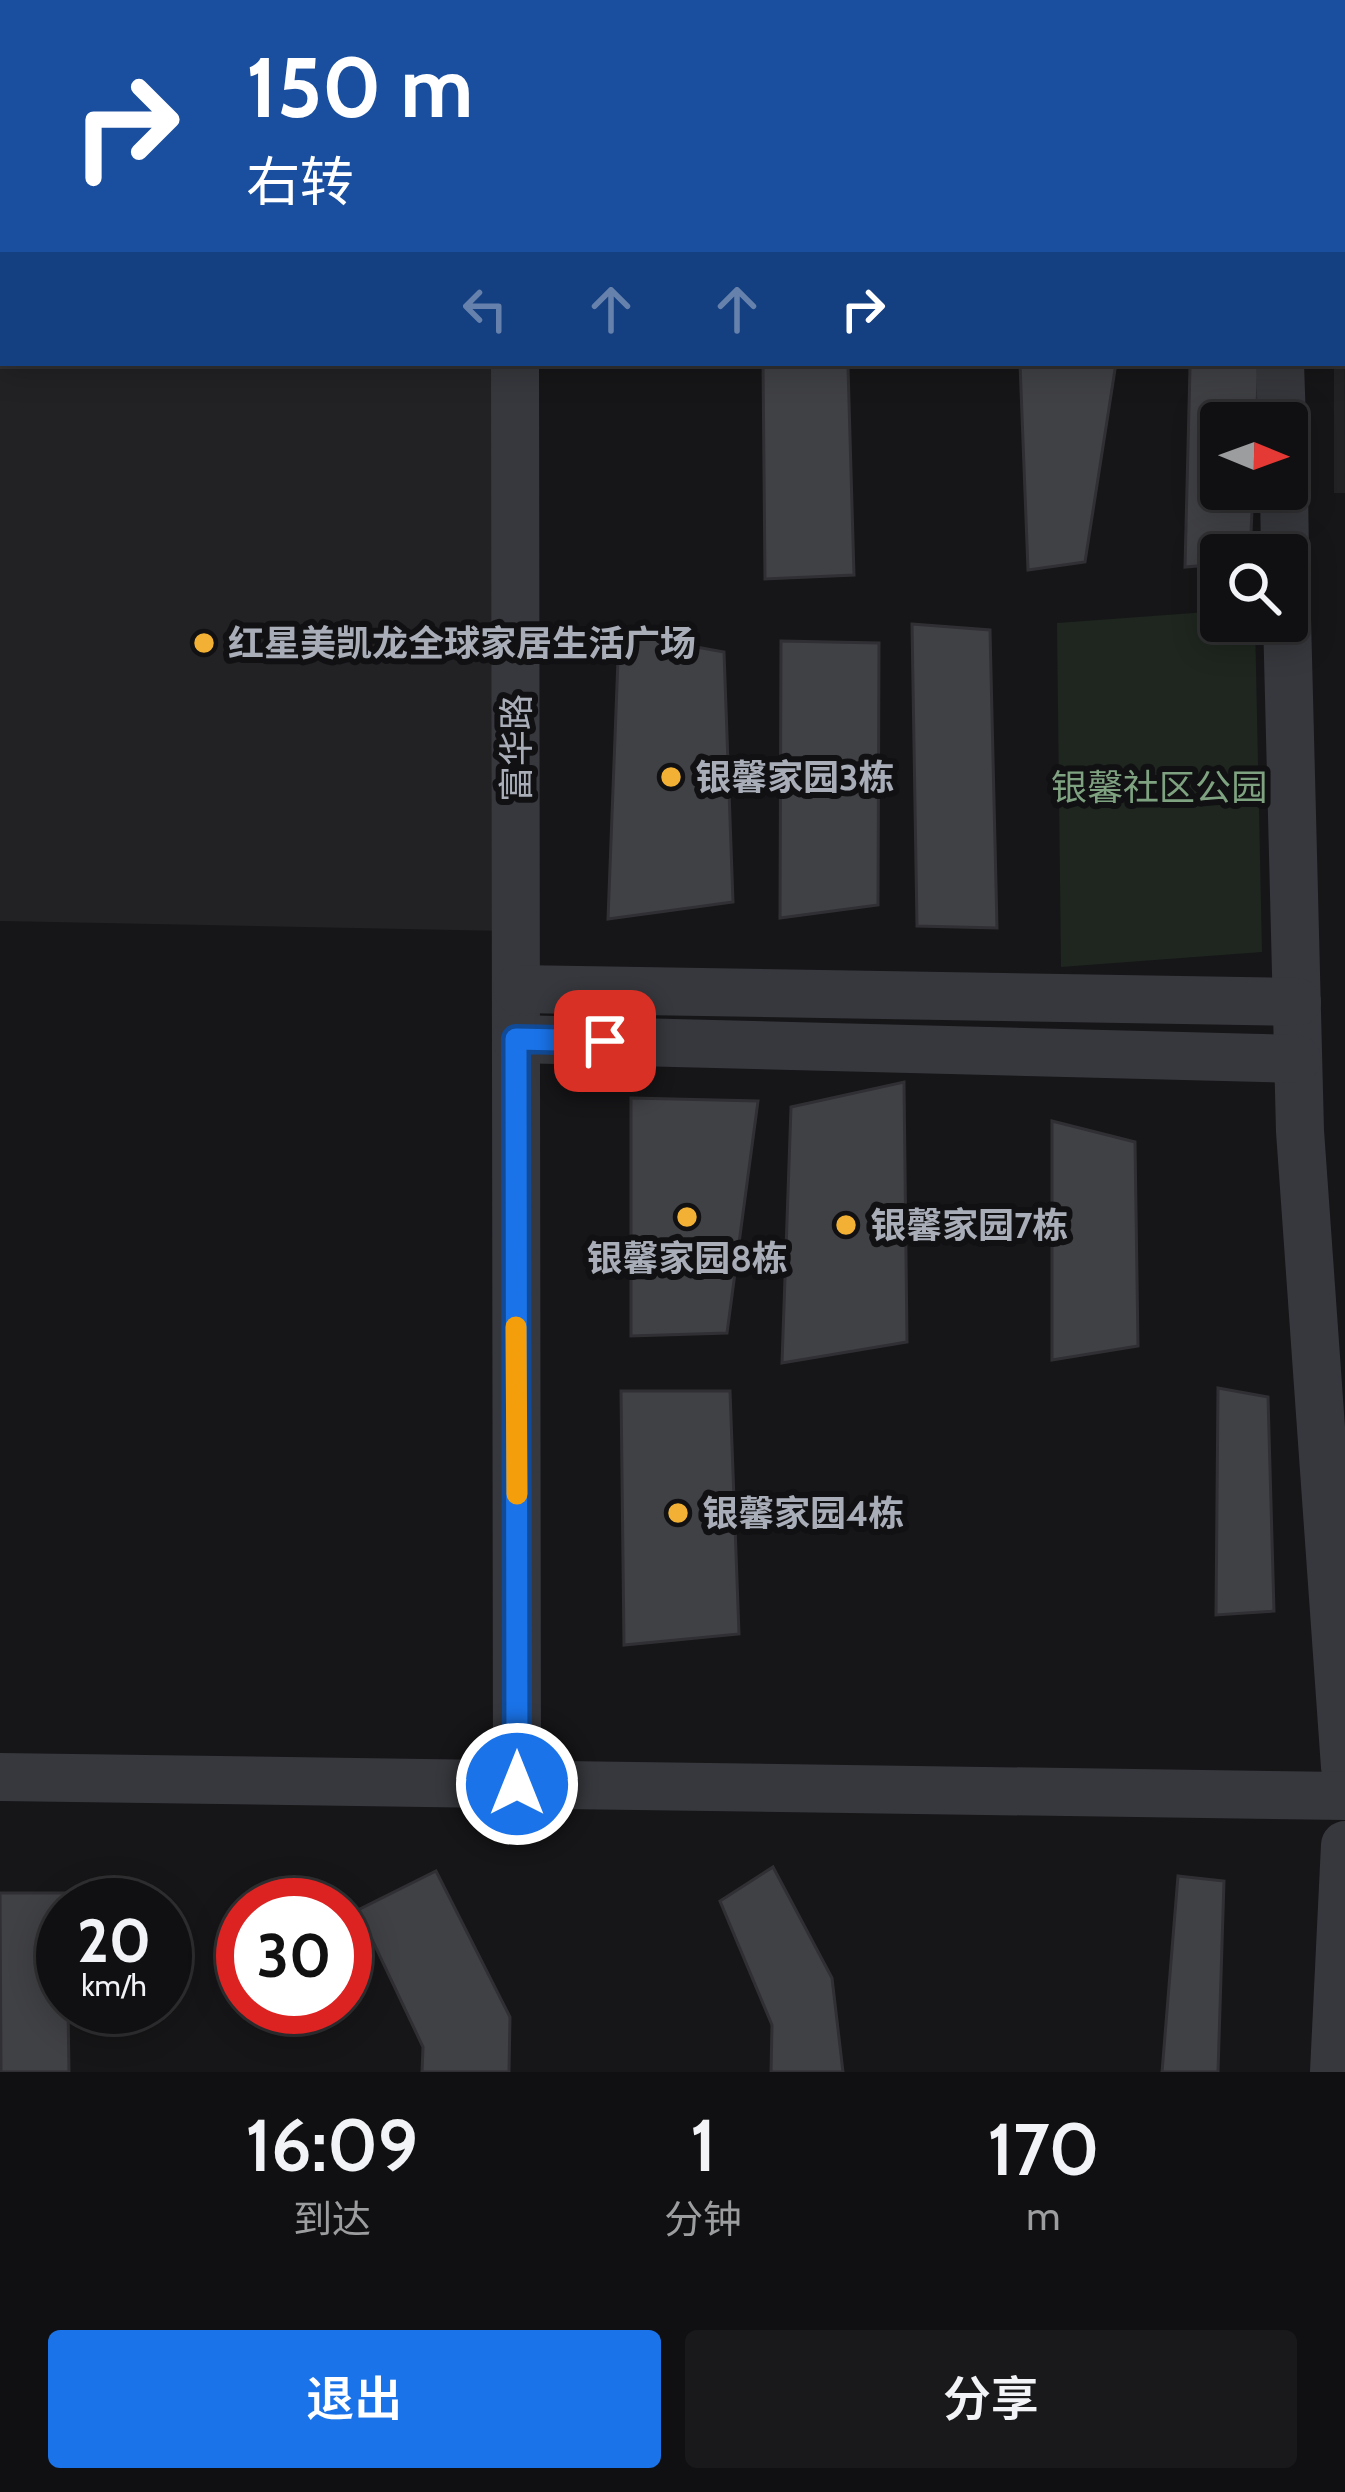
<!DOCTYPE html>
<html lang="zh">
<meta charset="utf-8">
<style>
:root{--surface:#101012;--page:#19191b;--text:#f1f3f6;--muted:#9c9d9f;--line:#303032;--accent:#1a73e8}
body{margin:0;font-family:Cabin,"Noto Sans SC",sans-serif;background:var(--page);color:var(--text);height:100vh;display:flex;flex-direction:column;font-size:45px;white-space:nowrap}
*{box-sizing:border-box;margin:0}
p{font-size:39px;color:var(--muted)}
.icon{flex:none;width:66px;height:66px;fill:none;stroke:currentColor;stroke-width:2;stroke-linecap:round;stroke-linejoin:round}
.map{position:relative;height:2072px;overflow:hidden}
.side{display:flex;flex-direction:column;background:var(--surface);flex:1}
.side>*{flex:none}
.guide{position:absolute;left:0px;top:0px;width:1347px;height:366px;box-shadow:0 6px 30px #0003,0 0 0 3px var(--line);background:#1a4fa0;color:#fff;overflow:hidden}
.needle{width:78px;rotate:91deg}
.buttons{position:absolute;left:1200px;top:402px;display:grid;gap:24px}
.buttons a{display:grid;place-items:center;width:108px;height:108px;border-radius:12px;background:var(--surface);box-shadow:0 6px 30px #0003,0 0 0 3px var(--line);font-size:60px}
.speed{position:absolute;left:36px;top:1878px;display:flex;gap:24px;font-size:60px;font-weight:700;text-align:center}
.speed>*{display:grid;place-content:center;width:156px;height:156px;border-radius:50%;background:var(--surface);box-shadow:0 6px 30px #0003,0 0 0 3px var(--line);line-height:1}
.speed small{font-size:30px;font-weight:400}
.speed .limit{border:18px solid #d22;background:#fff;color:#111}
.pin{position:absolute;display:grid;place-items:center;width:102px;height:102px;color:#fff;margin:-51px;border-radius:24px;box-shadow:0 6px 18px #0006}
.me{position:absolute;width:132px;margin:-66px;rotate:0deg;stroke-linejoin:round;filter:drop-shadow(0 0 9px #0008)}
.turn{display:flex;align-items:center;gap:42px;height:252px;padding:0 48px;font-size:54px}
.turn .icon{width:156px;height:156px;stroke-width:2.5}
.turn b{display:block;font-size:84px;line-height:102px}
.lanes{display:flex;align-items:center;height:114px;padding:0 48px;background:#0003;justify-content:center;gap:60px;direction:ltr}
.lanes .off{opacity:.35}
.eta{display:flex;justify-content:space-evenly;align-items:center;height:204px;text-align:center}
.eta b{font-size:72px;font-weight:600;line-height:84px}
.primary-button{display:flex;gap:24px;margin-top:auto;padding:24px 48px}
.primary-button a{flex:1;height:138px;border-radius:12px;background:var(--accent);color:#fff;font-size:48px;font-weight:600;line-height:138px;text-align:center}
.primary-button a+a{background:var(--page);color:var(--text)}
.map>svg:first-child{display:block}
</style>
<div class="map">
<svg width="1345" height="2072" viewBox="0 0 1345 2072">
<rect width="100%" height="100%" fill="#161618"/>
<!-- built -->
<g fill="#222225">
<polygon points="1344,14 1345,493 1334,493 1334,363 1344,363"/>
<polygon points="0,29 3,363 498,363 505,931 0,921"/>
</g>
<!-- green -->
<polygon fill="#1e261f" points="1221,611 1221,621 1255,621 1262,952 1061,967 1057,623"/>
<!-- building -->
<g fill="#404145" stroke="#303034" stroke-width="3">
<polygon points="763,363 848,367 854,575 765,579"/>
<polygon points="1020,363 1116,363 1085,562 1028,570"/>
<polygon points="1225,363 1259,363 1256,423 1221,423 1221,489 1253,489 1250,555 1221,555 1221,564 1185,567 1190,367"/>
<polygon points="912,624 990,630 997,928 917,926"/>
<polygon points="619,633 724,652 733,902 608,919"/>
<polygon points="781,641 879,643 878,905 780,918"/>
<polygon points="904,1082 907,1342 782,1363 791,1107"/>
<polygon points="631,1098 758,1101 727,1333 631,1336"/>
<polygon points="1052,1121 1135,1142 1138,1346 1052,1360"/>
<polygon points="1218,1388 1268,1397 1274,1611 1216,1615"/>
<polygon points="621,1391 730,1391 739,1634 624,1645"/>
<polygon points="773,1867 832,1978 843,2072 771,2072 772,2025 720,1901"/>
<polygon points="436,1871 510,2017 509,2072 422,2072 423,2047 358,1910"/>
<polygon points="1178,1876 1224,1881 1218,2072 1162,2072"/>
<polygon points="0,1893 66,1893 63,2007 68,2007 69,2072 1,2072"/>
</g>
<g fill="none" stroke-linecap="round" stroke-linejoin="round">
<!-- minor -->
<g stroke="#37383d" stroke-width="48">
<polyline points="514,0 514,3"/>
<polyline points="1271,0 1271,3"/>
<polyline points="515,363 517,1784"/>
<polyline points="1280,363 1282,423"/>
<polyline points="1284,489 1285,555"/>
<polyline points="1287,618 1300,1131 1345,1767"/>
<polyline points="517,989 1297,1002"/>
<polyline points="516,1039 1297,1059"/>
<polyline points="0,1777 1345,1796"/>
<polyline points="1334,2072 1345,1845"/>
</g>
</g>
<g fill="none" stroke-linecap="round" stroke-linejoin="round">
<!-- route casing -->
<g stroke="#114b97" stroke-width="30">
<polyline id="route" points="517,1784 516,1039 605,1041"/>
</g>
<!-- route -->
<use href="#route" stroke="#1a73e8" stroke-width="21"/>
<!-- slow -->
<polyline stroke="#f59e0b" stroke-width="21" points="516,1327 517,1494"/>
</g>
<!-- markers -->
<g fill="#f2b134" stroke="#111113" stroke-width="4.5">
<circle cx="204" cy="643" r="12"/>
<circle cx="671" cy="777" r="12"/>
<circle cx="687" cy="1217" r="12"/>
<circle cx="846" cy="1225" r="12"/>
<circle cx="678" cy="1513" r="12"/>
</g>
<g text-anchor="middle" dominant-baseline="central" stroke-width="12" stroke-linejoin="round" paint-order="stroke">
<!-- poi labels -->
<g font-size="36" font-weight="bold" fill="#a8adb8" stroke="#111113" text-anchor="start">
<text x="228" y="643">红星美凯龙全球家居生活广场</text>
<text x="695" y="777">银馨家园3栋</text>
<text x="870" y="1225">银馨家园7栋</text>
<text x="687" y="1258" text-anchor="middle">银馨家园8栋</text>
<text x="702" y="1513">银馨家园4栋</text>
</g>
<!-- street labels -->
<g font-size="36" fill="#a8adb8" stroke="#111113">
<text transform="translate(516 748) rotate(-90)">富华路</text>
</g>
<!-- park labels -->
<g font-size="36" fill="#7fa381" stroke="#111113">
<text x="1159" y="787">银馨社区公园</text>
</g>
</g>
</svg>
<div class="buttons">
<a><svg class="needle" viewBox="-14 -14 28 28"><path d="M0-13l5 13h-10z" fill="#e53935"/><path d="M0 13l5-13h-10z" fill="#9c9d9f"/></svg></a>
<a><svg class="icon" aria-label="search" viewBox="0 0 24 24"><circle cx="10" cy="10" r="6"/><path d="M15 15l6 6"/></svg></a>
</div>
<div class="speed"><div>20<small>km/h</small></div><div class="limit">30</div></div>
<div class="pin" style="left:605px;top:1041px;background:#d93025"><svg class="icon" aria-label="arrive" viewBox="0 0 24 24"><path d="M6 21V4h12l-3 4 3 4H6"/></svg></div>
<svg class="me" style="left:517px;top:1784px" viewBox="-20 -20 40 40"><circle r="17" fill="#1a73e8" stroke="#fff" stroke-width="3"/><path d="M0-11L8 9 0 5-8 9z" fill="#fff"/></svg>
<div class="guide">
<div class="turn"><svg class="icon" aria-label="right" viewBox="0 0 24 24"><path d="M7 20v-9h11M14 6l5 5-5 5"/></svg><div><b>150 m</b>右转</div></div>
<div class="lanes"><svg class="icon off" aria-label="left" viewBox="0 0 24 24"><path d="M17 20v-9H6M10 6l-5 5 5 5"/></svg><svg class="icon off" aria-label="ahead" viewBox="0 0 24 24"><path d="M12 20V5M6 11l6-6 6 6"/></svg><svg class="icon off" aria-label="ahead" viewBox="0 0 24 24"><path d="M12 20V5M6 11l6-6 6 6"/></svg><svg class="icon" aria-label="right" viewBox="0 0 24 24"><path d="M7 20v-9h11M14 6l5 5-5 5"/></svg></div>
</div>
</div>
<section class="side">
<div class="eta">
<div><b>16:09</b><p>到达</p></div>
<div><b>1</b><p>分钟</p></div>
<div><b>170</b><p>m</p></div>
</div>
<div class="primary-button"><a>退出</a><a>分享</a></div>
</section>
